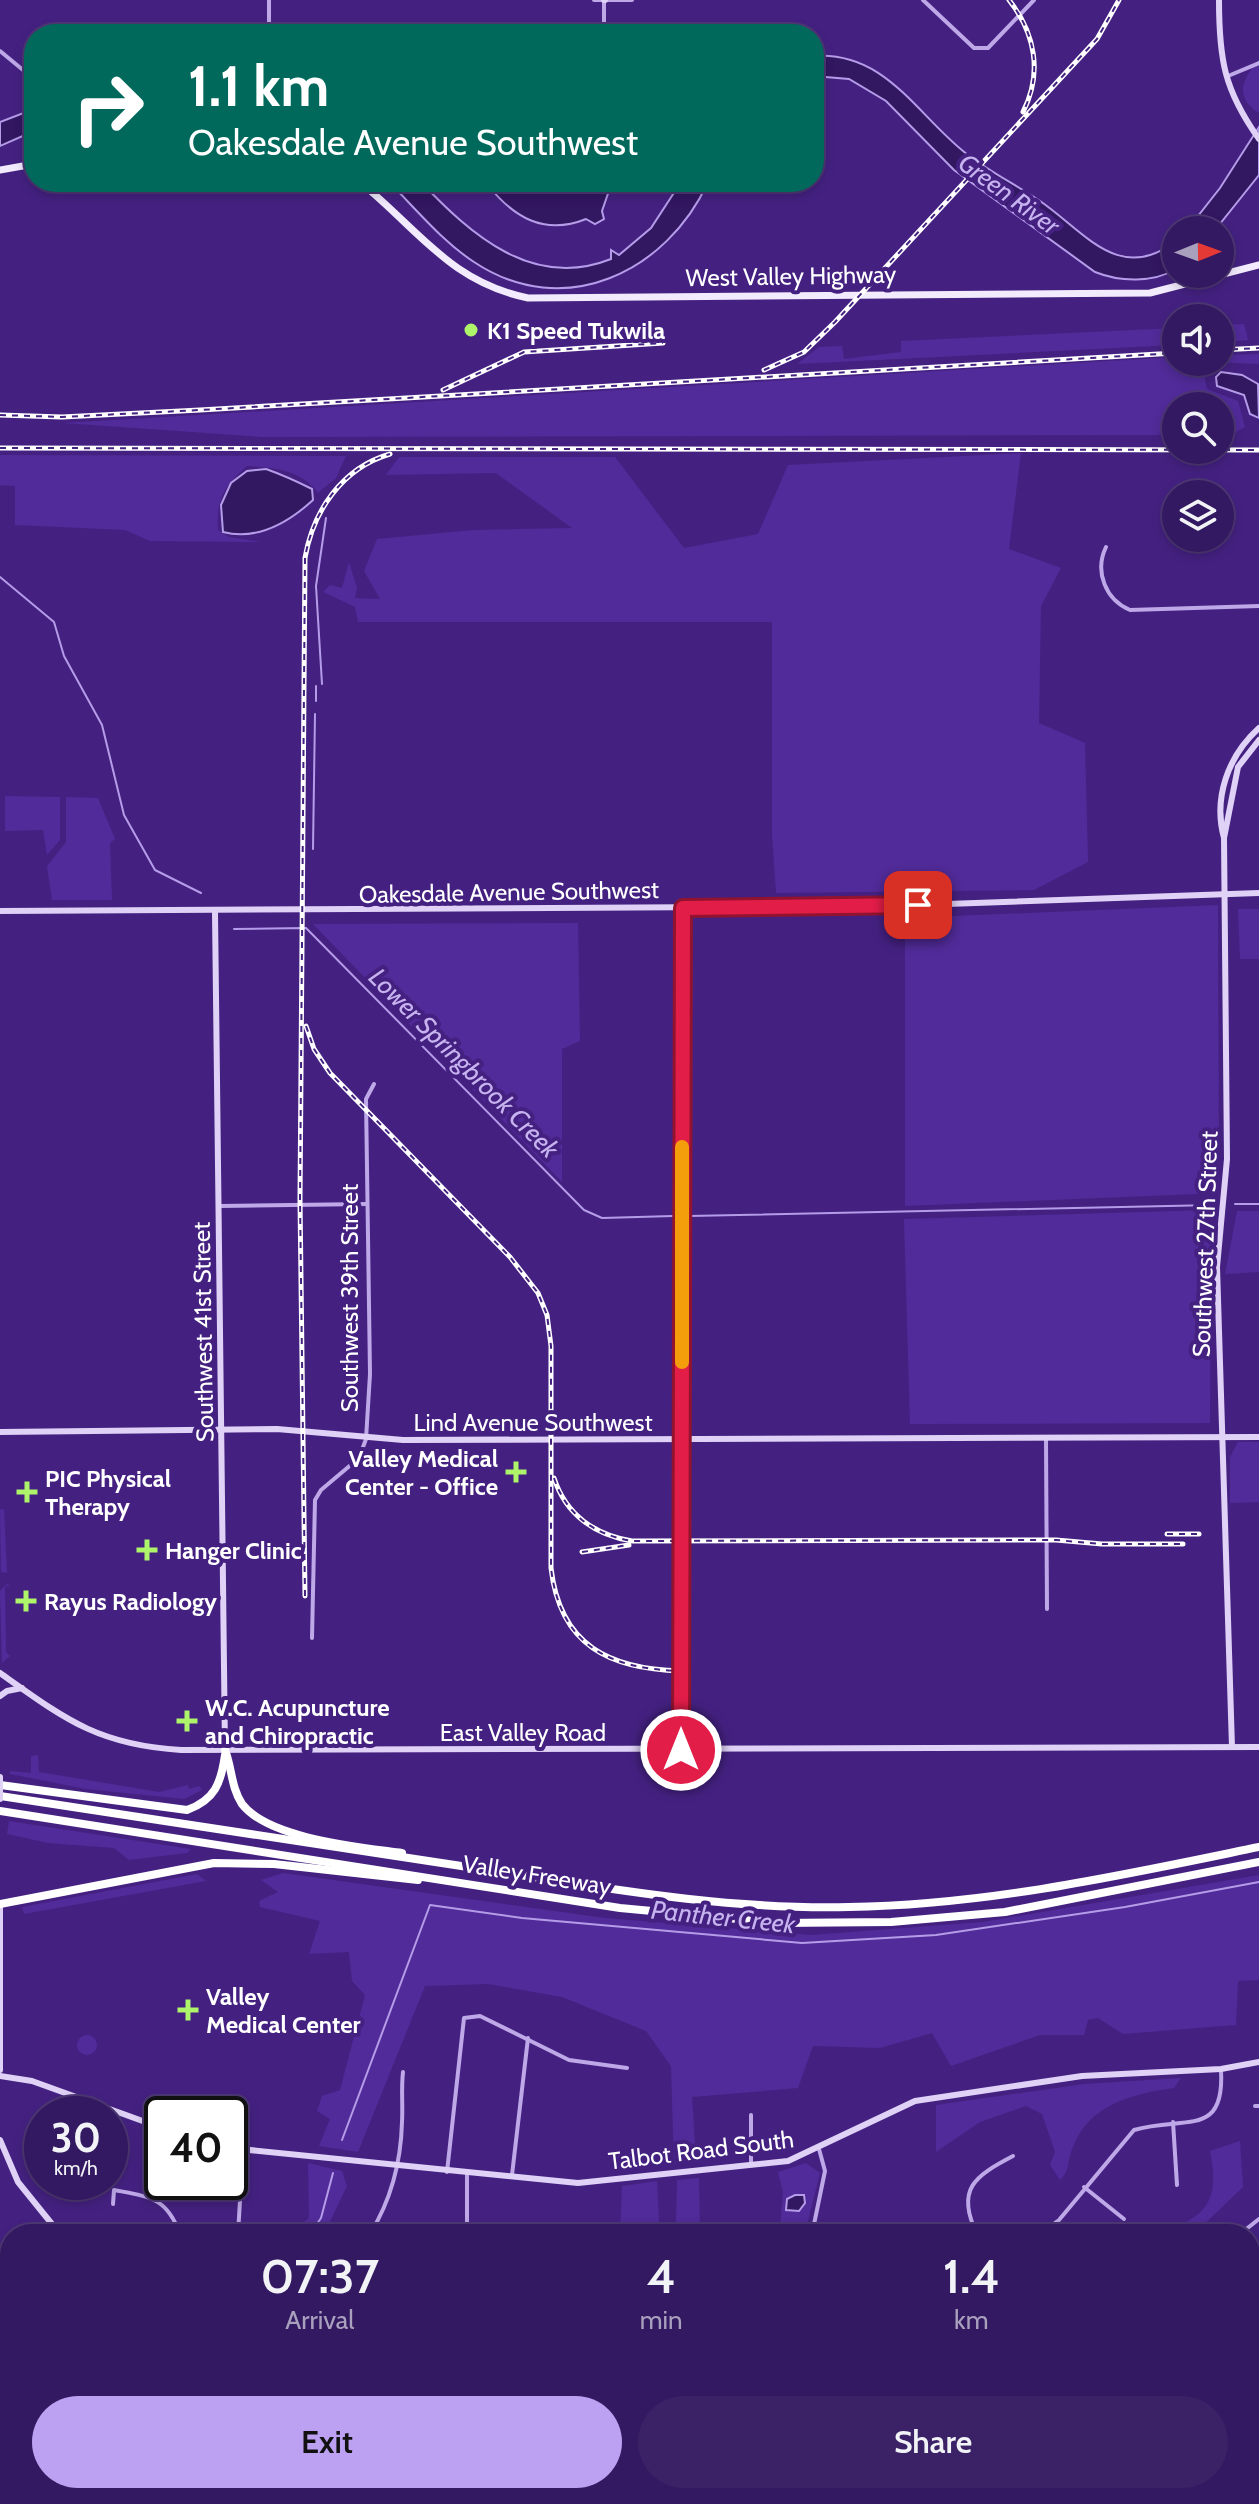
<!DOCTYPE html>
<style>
:root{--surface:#331961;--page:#3b2267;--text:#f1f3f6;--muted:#a9a0bd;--line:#4e3876;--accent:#bca0f2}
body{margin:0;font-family:Cabin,sans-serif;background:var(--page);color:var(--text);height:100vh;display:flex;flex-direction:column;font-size:30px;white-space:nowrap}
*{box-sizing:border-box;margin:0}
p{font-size:26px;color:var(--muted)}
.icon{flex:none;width:44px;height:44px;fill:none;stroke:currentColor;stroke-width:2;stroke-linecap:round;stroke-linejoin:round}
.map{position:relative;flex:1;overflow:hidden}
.details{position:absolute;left:0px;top:2224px;width:1260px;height:280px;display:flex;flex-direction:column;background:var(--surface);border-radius:32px 32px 0 0;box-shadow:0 4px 12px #0003,0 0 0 2px var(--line)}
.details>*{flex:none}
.hud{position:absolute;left:24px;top:24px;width:800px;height:168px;border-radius:32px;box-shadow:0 4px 12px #0003,0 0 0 2px var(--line);background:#00695c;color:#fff;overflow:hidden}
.needle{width:52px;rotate:89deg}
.controls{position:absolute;left:1162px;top:216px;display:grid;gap:16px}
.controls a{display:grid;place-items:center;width:72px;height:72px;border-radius:50%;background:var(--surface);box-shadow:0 4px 12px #0003,0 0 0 2px var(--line);font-size:40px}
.speed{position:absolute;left:24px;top:2096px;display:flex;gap:16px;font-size:40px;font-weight:700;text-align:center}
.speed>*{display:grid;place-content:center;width:104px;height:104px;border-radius:50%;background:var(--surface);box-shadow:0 4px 12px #0003,0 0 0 2px var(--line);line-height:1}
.speed small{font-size:20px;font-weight:400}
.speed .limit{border:4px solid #111;border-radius:12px;background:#fff;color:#111}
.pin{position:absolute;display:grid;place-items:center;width:68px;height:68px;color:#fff;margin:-34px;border-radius:16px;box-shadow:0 4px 12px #0006}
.me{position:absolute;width:88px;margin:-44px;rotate:0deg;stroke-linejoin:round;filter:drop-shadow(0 0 6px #0008)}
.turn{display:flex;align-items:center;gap:28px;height:168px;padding:0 32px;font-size:36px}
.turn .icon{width:104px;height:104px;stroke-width:2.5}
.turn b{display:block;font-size:56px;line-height:68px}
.eta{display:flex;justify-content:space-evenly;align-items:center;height:136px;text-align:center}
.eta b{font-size:48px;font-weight:600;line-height:56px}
.cta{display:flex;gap:16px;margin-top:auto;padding:16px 32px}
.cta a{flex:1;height:92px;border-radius:48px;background:var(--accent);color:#111;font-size:32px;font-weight:600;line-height:92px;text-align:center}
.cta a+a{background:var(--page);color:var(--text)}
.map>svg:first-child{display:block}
</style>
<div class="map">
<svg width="1259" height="2504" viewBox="0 0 1259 2504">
<rect width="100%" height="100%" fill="#442181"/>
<!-- green -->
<g fill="#512b99">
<path d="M 1259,59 L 1259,113 C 1233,97 1243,78 1259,59 Z"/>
<polygon points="1244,324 1248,340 1220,343 1220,325"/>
<polygon points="1176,328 1176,345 797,364 819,347 842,346 844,359 901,352 901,341"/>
<polygon points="1259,354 1259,364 1213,362 1220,362 1220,355"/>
<polygon points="1176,357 1176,362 1208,362 1204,374 1207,389 1238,401 1245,427 1233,434 1220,433 1220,406 1176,406 1176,433 1156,435 262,437 63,423"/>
<polygon points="1021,453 1009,549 1061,568 1041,606 1039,723 1085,743 1088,862 1034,890 776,893 772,835 772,622 358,622 355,607 323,592 330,585 342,588 349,562 357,588 355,598 380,599 364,571 377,539 473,530 572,528 496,473 386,475 399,457 615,457 684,548 758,534 788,465"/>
<path d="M 0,455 L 346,456 L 336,478 L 318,493 C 300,469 275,468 247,466 C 224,486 216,499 218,530 L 229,537 L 261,542 L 150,541 L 125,530 L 15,525 L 15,486 L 0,485 Z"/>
<polygon points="5,796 60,797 60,840 47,855 43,830 5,831"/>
<polygon points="66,797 98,798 115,839 110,843 112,900 52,900 47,866 66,842"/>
<polygon points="1218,905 1219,1193 905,1206 905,918"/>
<polygon points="1238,909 1259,909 1259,959 1240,959"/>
<polygon points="578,923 580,1041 562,1049 562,1182 313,924"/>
<polygon points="1211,1210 1210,1423 910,1424 904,1219"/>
<polygon points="1237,1211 1259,1211 1259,1272 1225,1274"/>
<polygon points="1238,1442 1259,1442 1259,1502 1230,1503 1230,1457"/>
<polygon points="0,1509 8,1510 4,1510 7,1573 1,1572"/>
<polygon points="7,1584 10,1585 5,1587 6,1652 10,1656 2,1663 0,1591"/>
<polygon points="38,1755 39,1772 159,1792 188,1785 189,1789 199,1786 202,1790 184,1799 86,1789 10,1774 10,1771 31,1773 31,1756"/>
<polygon points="9,1821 191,1849 187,1853 129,1860 114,1848 48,1843 7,1834"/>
<polygon points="283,1873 605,1918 811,1935 983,1922 1259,1875 1259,1980 1238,1981 1236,2025 1123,2034 1098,2018 1088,2020 1084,2035 1040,2035 951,2066 932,2033 880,2048 813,2046 798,2088 692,2097 696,2159 674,2164 671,2066 646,2031 562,1997 488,1984 425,1986 358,2152 319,2146 330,2119 317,2111 322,2096 340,2090 365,1995 352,1981 349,1952 309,1954 320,1921 260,1907 259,1901 278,1892 261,1880"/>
<polygon points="197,1874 206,1881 24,1914 22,1907"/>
<circle cx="87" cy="2045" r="10"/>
<path d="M 1181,2078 L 1174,2088 C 1131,2094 1086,2105 1071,2152 C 1067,2164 1070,2170 1060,2180 L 1050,2165 L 1055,2152 L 1042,2114 L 1026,2106 L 980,2122 L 936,2152 L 936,2105 L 1084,2084 Z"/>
<path d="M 1240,2141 L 1243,2187 L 1194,2234 L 1158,2234 C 1165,2228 1172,2228 1181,2224 C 1217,2210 1216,2182 1210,2151 Z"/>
<polygon points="308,2163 342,2171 347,2186 324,2234 288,2234 309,2218"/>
<polygon points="806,2163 820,2173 806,2229 780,2229 783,2192 778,2172"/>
<polygon points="699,2178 700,2234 620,2234 622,2186 657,2181 659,2222 676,2222 677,2180"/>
<polygon points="0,2291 5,2362 10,2362 10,2483 4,2490 10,2504 0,2504"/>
<polygon points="1259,2439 1259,2471 1250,2474 1250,2442"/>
<rect x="361" y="2494" width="113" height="10"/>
<polygon points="1143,2494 1193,2494 1166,2504 1117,2504"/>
</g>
<!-- water -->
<g fill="#321761" stroke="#b59ce9" stroke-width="2">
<path d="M 814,56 C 884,51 915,112 963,151 C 986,170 1015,184 1040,201 C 1084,231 1119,285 1176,241 L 1176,269 C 1153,283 1120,282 1095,272 L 954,170 L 886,101 L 849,79 L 814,76 Z"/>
<polygon points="34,109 34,131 0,146 0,122"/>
<polygon points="1259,127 1259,175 1215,230 1187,230 1220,188"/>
<path d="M 389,182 L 421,182 C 471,235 533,290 611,259 L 611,250 L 619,255 L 651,228 L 681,182 L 708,182 C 667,272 564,322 474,262 C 442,241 416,209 389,182 Z"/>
<path d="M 489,182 L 612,182 L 602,211 L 604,219 L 595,224 L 586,219 C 544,236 513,217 487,184 Z"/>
<polygon points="1221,372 1242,375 1258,384 1259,418 1250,414 1244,395 1217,386 1216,377"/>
<path d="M 266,469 C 283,475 296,481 312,489 L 313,500 C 289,522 258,541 223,532 L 221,505 L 231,483 L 247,471 Z"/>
<polygon points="795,2195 804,2195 805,2203 799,2211 786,2210 787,2199"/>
</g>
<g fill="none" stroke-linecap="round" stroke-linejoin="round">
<!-- stream -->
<g stroke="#b59ce9" stroke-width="2">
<polyline points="0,577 54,622 64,656 102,725 124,815 155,870 201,893"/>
<polyline points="322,684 316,586 326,518"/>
<polyline points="316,701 316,686"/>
<polyline points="313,849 315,714"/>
<polyline points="234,929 306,928 584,1210 602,1218 673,1216"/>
<polyline points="1235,1204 1259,1204"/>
<polyline points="689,1216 1215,1205"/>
<polyline points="342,2140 430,1905 522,1918 802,1943 936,1935 1125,1907 1259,1882"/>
<polyline points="310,2234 321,2218 333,2173"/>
<polyline points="0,2452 10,2440"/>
</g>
<!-- street -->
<g stroke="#bea8e8" stroke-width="4">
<polyline points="269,0 269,34"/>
<polyline points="594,0 632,0"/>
<polyline points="923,0 974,48 988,48 1034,0"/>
<polyline points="604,34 604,0"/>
<polyline points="0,51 23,70 34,73"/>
<polyline points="1228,76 1259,63"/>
<path d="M 1106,547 C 1094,572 1106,600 1130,610 L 1259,606"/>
<polyline points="220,1206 367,1204"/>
<polyline points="1046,1439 1047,1609"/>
<polyline points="312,1638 315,1500 321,1490 359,1458 366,1439 370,1374 366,1099 374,1084"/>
<polyline points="1255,2106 1259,2106"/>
<polyline points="751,2115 751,2164"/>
<polyline points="1173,2122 1177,2185"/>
<polyline points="447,2172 464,2018 480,2016 569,2060 627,2068"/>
<polyline points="467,2175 467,2234"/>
<polyline points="512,2175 528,2038"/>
<polyline points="1084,2187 1124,2219"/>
<path d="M 113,2204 L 114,2190 C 151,2197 167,2198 180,2234"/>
<polyline points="238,2234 243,2150"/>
<path d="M 370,2234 C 391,2200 401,2161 402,2122 C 403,2105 401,2089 403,2072"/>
<polyline points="812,2234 825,2171 819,2149"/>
<polyline points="860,2234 862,2229 877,2229 882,2234"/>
<path d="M 977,2234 C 955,2189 975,2176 1013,2156"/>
<path d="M 1040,2234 L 1059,2220 L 1134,2130 C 1184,2115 1225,2139 1221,2070"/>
<polyline points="1240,2234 1259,2219"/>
<polyline points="1250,2239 1259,2251"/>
<polyline points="1250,2341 1259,2338"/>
<polyline points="1250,2356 1259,2393"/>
<polyline points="352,2494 352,2504"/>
<polyline points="507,2494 508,2504"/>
<polyline points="661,2494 674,2503 901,2502"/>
<polyline points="975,2494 975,2504"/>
<polyline points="581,2502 611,2500"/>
<polyline points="901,2504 908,2494"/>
</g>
<!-- secondary -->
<g stroke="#dfd2f6" stroke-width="6">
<polyline points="604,0 605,0"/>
<path d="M 1219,0 C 1219,59 1224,90 1259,139"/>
<polyline points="1224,838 1238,767 1259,740"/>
<polyline points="0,911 890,906 1259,893"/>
<polyline points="215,913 225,1750"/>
<polyline points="0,1432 277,1429 403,1440 1259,1437"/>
<path d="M 0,1673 C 65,1719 98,1745 181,1750 L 1259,1747"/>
<polyline points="0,1696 7,1691 22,1688"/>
<path d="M 1232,1747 L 1217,1267 L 1227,1159 L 1224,838 C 1213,798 1228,756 1259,728"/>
<polyline points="681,1750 683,908"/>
<polyline points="0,1907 0,2070"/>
<polyline points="0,2076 32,2081 162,2128"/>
<polyline points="0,2140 18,2182 60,2234"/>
<polyline points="230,2148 578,2183 788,2161 915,2101 1082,2076 1221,2069 1259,2062"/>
<polyline points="112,2494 113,2504"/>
</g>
<!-- primary -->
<g stroke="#f2eafd" stroke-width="7">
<polyline points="0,170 34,164"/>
<path d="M 360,182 C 418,229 450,282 528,298 L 1150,293 L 1259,265"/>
<polyline points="1250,2486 1259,2483"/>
<polyline points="1202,2504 1229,2494"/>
</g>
<!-- highway -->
<g stroke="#fff" stroke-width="8">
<path d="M 225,1750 C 232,1768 231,1787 242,1804 C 269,1839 359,1847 402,1853"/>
<path d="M 0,1785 L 187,1810 C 215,1800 221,1783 225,1755"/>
<path d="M 0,1796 C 156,1821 312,1844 468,1867 C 594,1886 720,1910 849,1907 C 988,1905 1123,1875 1259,1847"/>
<polyline points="0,1811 620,1908 779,1923 891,1922 1005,1912 1259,1862"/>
<polyline points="0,1904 214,1863 274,1864 418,1880"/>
</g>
<!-- rail casing -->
<g stroke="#fff" stroke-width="5">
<g id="rail">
<path d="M 1009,0 C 1035,33 1043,73 1023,112"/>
<polyline points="1220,350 1259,348"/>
<polyline points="764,370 804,352 835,322 1097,39 1119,0"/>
<polyline points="443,390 524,352 663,343"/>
<polyline points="0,415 62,417 200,410 1176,353"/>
<polyline points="0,448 1259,450"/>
<path d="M 306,1026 L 314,1049 L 330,1073 L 510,1257 L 538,1293 L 547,1315 L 551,1346 L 551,1568 C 560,1646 610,1669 681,1671"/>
<path d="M 554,1478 C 566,1515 595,1535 632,1541 L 1056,1540 L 1102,1544 L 1183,1544"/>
<polyline points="1167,1534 1199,1534"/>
<polyline points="582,1552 629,1545"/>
<path d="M 305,1596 L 300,1200 L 305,558 C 313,511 342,468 390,454"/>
</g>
</g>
<!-- rail -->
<use href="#rail" stroke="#442181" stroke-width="2" stroke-dasharray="6" stroke-linecap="butt"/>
<!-- secondary-bridge -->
<polyline stroke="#dfd2f6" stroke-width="6" points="0,1799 0,1777"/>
</g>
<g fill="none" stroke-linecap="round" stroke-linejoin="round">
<!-- route casing -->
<g stroke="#92132f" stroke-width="20">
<polyline id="route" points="681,1750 683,908 918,905"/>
</g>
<!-- route -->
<use href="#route" stroke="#e11d48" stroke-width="14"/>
<!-- slow -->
<polyline stroke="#f59e0b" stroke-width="14" points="682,1362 682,1147"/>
</g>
<!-- markers -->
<g fill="#aef46a" stroke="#442181" stroke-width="3">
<circle cx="471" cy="330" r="8"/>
<path d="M512 1460h8v8h8v8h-8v8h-8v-8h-8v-8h8z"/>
<path d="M23 1480h8v8h8v8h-8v8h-8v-8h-8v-8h8z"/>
<path d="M143 1538h8v8h8v8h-8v8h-8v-8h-8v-8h8z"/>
<path d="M22 1589h8v8h8v8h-8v8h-8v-8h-8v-8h8z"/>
<path d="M183 1709h8v8h8v8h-8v8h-8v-8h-8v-8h8z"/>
<path d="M184 1998h8v8h8v8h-8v8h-8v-8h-8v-8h8z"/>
</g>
<g text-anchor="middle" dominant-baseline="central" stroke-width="8" stroke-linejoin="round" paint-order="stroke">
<!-- street labels -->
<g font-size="24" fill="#fff" stroke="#442181">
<text transform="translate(791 276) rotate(-1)">West Valley Highway</text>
<text transform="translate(509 892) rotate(-1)">Oakesdale Avenue Southwest</text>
<text transform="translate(1205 1244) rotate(-88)">Southwest 27th Street</text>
<text transform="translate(349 1298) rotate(-90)">Southwest 39th Street</text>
<text transform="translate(203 1332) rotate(-91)">Southwest 41st Street</text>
<text x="533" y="1422">Lind Avenue Southwest</text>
<text x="523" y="1732">East Valley Road</text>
<text transform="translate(537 1875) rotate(9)">Valley Freeway</text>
<text transform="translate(701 2150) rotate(-7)">Talbot Road South</text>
</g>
<!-- poi labels -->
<g font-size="24" font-weight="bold" fill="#fff" stroke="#442181" text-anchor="start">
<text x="487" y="330">K1 Speed Tukwila</text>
<text x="498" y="1458" text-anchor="end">Valley Medical<tspan x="498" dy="28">Center - Office</tspan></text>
<text x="45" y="1478">PIC Physical<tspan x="45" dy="28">Therapy</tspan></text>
<text x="165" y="1550">Hanger Clinic</text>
<text x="44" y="1601">Rayus Radiology</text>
<text x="205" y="1707">W.C. Acupuncture<tspan x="205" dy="28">and Chiropractic</tspan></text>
<text x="206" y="1996">Valley<tspan x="206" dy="28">Medical Center</tspan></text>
</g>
<!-- water labels -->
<g font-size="26" font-style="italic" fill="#c7b3ef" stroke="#442181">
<text transform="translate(1009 194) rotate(36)">Green River</text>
<text transform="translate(464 1063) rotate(45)">Lower Springbrook Creek</text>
<text transform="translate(723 1917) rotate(6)">Panther Creek</text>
</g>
</g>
</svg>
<div class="controls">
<a><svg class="needle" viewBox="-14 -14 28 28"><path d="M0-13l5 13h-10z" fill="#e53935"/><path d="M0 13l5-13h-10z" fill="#a9a0bd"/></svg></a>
<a><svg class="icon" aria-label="sound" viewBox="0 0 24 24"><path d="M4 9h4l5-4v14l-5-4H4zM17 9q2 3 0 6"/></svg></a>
<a><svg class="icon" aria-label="search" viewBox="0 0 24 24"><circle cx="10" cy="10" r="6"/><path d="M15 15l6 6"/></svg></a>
<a><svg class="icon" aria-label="layers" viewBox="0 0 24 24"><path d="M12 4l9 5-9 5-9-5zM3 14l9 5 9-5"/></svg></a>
</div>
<div class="speed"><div>30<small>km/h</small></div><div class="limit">40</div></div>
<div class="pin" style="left:918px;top:905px;background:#d93025"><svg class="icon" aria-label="arrive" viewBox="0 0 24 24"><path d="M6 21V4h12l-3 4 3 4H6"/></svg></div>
<svg class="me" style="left:681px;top:1750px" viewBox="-20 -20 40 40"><circle r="17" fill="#e11d48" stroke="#fff" stroke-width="3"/><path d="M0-11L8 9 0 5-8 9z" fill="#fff"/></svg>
<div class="hud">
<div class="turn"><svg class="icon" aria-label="right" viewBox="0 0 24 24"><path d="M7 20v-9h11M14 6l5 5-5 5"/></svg><div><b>1.1 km</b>Oakesdale Avenue Southwest</div></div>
</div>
<section class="details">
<div class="eta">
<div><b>07:37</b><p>Arrival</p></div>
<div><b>4</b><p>min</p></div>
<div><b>1.4</b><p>km</p></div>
</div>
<div class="cta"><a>Exit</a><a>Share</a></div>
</section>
</div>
